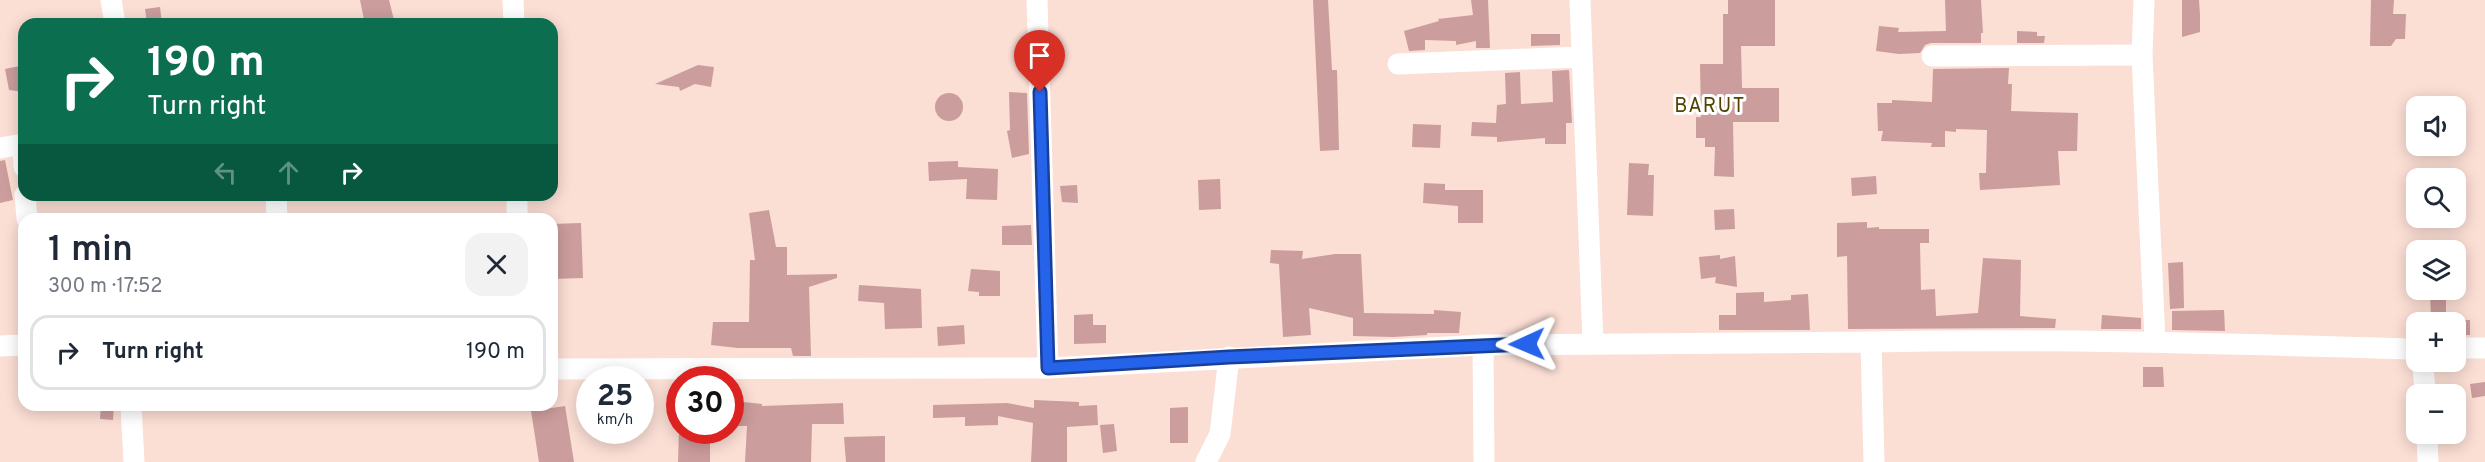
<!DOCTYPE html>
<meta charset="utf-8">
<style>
:root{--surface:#fff;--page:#f2f2f3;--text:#1f2937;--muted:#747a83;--line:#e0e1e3}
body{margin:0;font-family:Overpass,sans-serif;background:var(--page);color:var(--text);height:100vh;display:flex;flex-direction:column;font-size:22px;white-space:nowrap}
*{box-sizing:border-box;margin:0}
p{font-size:20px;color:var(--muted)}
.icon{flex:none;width:33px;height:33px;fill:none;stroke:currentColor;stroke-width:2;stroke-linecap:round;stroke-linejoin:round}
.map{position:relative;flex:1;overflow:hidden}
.panel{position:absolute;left:18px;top:213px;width:540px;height:198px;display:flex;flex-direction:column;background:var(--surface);border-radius:18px;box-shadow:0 3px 15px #0003}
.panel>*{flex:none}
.banner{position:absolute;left:18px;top:18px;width:540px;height:183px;border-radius:18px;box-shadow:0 3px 15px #0003;background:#0b6e4f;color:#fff;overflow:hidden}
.controls{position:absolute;left:2406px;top:96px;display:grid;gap:12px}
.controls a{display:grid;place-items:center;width:60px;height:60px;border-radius:12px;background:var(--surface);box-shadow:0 3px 15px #0003;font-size:30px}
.speed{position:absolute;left:576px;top:366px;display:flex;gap:12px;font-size:30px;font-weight:700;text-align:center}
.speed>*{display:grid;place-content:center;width:78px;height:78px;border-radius:50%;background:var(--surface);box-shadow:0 3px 15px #0003;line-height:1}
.speed small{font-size:15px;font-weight:400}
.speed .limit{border:9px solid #d22;background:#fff;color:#111}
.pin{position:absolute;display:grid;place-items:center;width:51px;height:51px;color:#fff;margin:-62px -26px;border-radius:50% 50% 50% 0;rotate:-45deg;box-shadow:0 0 6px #0007}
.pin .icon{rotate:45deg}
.me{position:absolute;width:66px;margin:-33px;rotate:269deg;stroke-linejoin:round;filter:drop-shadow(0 0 4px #0008)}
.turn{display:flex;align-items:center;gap:21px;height:126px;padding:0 30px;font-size:27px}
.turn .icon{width:78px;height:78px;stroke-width:2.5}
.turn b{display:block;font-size:42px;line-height:51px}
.lanes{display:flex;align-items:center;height:57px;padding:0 30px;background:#0003;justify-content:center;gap:30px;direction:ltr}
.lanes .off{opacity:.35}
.round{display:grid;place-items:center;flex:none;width:63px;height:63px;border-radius:18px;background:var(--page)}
.head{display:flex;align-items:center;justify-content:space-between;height:102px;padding:0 30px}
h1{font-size:36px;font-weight:600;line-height:45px}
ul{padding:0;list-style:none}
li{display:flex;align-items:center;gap:18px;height:75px;margin:0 12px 9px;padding:0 18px;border:3px solid var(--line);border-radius:18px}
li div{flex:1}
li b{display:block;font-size:22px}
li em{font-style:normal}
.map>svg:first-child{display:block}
</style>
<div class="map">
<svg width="2485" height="462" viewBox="0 0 2485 462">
<rect width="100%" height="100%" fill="#fbded4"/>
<!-- building -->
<g fill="#cb9d9c">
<polygon points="360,0 389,0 395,24 365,24"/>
<polygon points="1313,0 1328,0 1332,70 1337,70 1339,150 1320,151"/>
<polygon points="1471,0 1488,0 1490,48 1476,48 1476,41 1456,45 1456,41 1425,40 1425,50 1409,51 1404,31 1439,21 1438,19 1473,15"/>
<polygon points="1728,0 1775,0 1775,46 1741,46 1742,88 1779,88 1779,122 1733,122 1734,177 1714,176 1715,147 1705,147 1705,138 1696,138 1696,117 1701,117 1700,64 1723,64 1723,14 1728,14"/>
<polygon points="1945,0 1981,0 1983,33 1981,33 1981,43 1931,43 1925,45 1920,53 1899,54 1876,51 1879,26 1899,28 1898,32 1946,31"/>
<polygon points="2182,0 2199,0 2200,15 2200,32 2182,37"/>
<polygon points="2371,0 2394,0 2393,14 2406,14 2405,39 2396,39 2391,46 2370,46"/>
<polygon points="160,7 162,24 147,24 145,9"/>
<polygon points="2017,31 2037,32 2037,36 2045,36 2044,43 2017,43"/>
<polygon points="1531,34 1560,34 1560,45 1531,46"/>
<polygon points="24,65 24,92 9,90 5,69"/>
<polygon points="698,65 714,67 711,87 695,84 680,91 679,87 655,84"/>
<polygon points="2009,68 2008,84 2012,84 2011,111 2078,113 2077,151 2058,151 2060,185 1980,190 1979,173 1986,173 1987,130 1956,129 1956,132 1945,131 1945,147 1931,147 1932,143 1881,141 1883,131 1878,131 1877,103 1892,103 1892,100 1932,102 1933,69"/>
<polygon points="1569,70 1572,123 1566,123 1566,144 1545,144 1545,138 1497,142 1497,137 1471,136 1472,122 1496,123 1497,105 1506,104 1505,73 1520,72 1521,104 1553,102 1552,71"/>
<polygon points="1009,92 1027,93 1029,154 1012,158 1007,131 1010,130"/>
<circle cx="949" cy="107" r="14"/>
<polygon points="1413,124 1441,125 1440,148 1412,147"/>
<polygon points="5,160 13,200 0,203 0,161"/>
<polygon points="958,161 958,167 998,169 997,200 966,199 967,179 929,181 928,162"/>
<polygon points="1629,163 1649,164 1648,175 1654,175 1653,216 1627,215"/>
<polygon points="1876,176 1877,194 1852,196 1851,178"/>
<polygon points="1220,179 1221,209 1199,210 1198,180"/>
<polygon points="1424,183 1445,184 1445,190 1483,190 1483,223 1458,223 1458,206 1423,203"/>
<polygon points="1077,185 1078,203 1062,202 1060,186"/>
<polygon points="1734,209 1735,229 1715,230 1714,210"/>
<polygon points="769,210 776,247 787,247 787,275 837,274 837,278 809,287 811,356 793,356 791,348 738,348 711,345 713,322 749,322 750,260 755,260 749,213"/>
<polygon points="1867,222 1867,228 1879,227 1879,229 1929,229 1929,243 1920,243 1921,290 1935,289 1936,316 1978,313 1983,258 2021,260 2020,316 2056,319 2055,328 1848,329 1847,256 1837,257 1837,223"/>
<polygon points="581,223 583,278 552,279 552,224"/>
<polygon points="1031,225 1032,245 1002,245 1002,226"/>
<polygon points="1271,250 1303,251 1302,259 1335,254 1361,254 1364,313 1434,314 1434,310 1461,312 1459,333 1427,333 1427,335 1393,337 1353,336 1353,318 1309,308 1311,335 1283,337 1279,264 1270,263"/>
<polygon points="1720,255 1720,259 1735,256 1737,287 1715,283 1716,277 1701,279 1699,257"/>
<polygon points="2183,262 2184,308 2170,309 2168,263"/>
<polygon points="971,269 1000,271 1000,296 979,296 979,292 968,291"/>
<polygon points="859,285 921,289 922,328 885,329 884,303 858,301"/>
<polygon points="2430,290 2446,290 2446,322 2431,322"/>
<polygon points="1764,292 1764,302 1791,300 1791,295 1808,294 1810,330 1719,330 1719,315 1736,315 1736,293"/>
<polygon points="2224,310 2225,331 2172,330 2172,311"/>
<polygon points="1093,314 1093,325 1106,325 1106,343 1074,344 1074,315"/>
<polygon points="2102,315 2141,318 2141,329 2101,329"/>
<rect x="2456" y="320" width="14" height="15"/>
<polygon points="964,325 965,344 938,346 937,327"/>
<polygon points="2143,367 2163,367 2164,387 2143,387"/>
<polygon points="2485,382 2485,396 2472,398 2470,384"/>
<polygon points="1034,400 1079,402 1079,406 1097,405 1098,425 1067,427 1067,462 1031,462 1033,423 998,416 998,425 965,426 965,417 933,418 933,405 1007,403 1034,408"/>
<polygon points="734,401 762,404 762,406 843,403 844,424 812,424 811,462 745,462 747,426 733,426"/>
<polygon points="101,405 114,405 113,420 100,419"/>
<polygon points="565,406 574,462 539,462 531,411"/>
<polygon points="1188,407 1188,443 1170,443 1170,408"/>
<polygon points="1114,424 1117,451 1103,453 1100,425"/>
<polygon points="679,430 710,430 710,462 678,462"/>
<polygon points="885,436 885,462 846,462 844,437"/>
</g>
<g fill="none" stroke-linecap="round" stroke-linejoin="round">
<!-- minor -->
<g stroke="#fff" stroke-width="21">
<polyline points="111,0 115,24"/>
<polyline points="513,0 514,24"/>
<polyline points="1037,0 1048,368"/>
<polyline points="1580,0 1593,343"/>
<polyline points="2144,0 2142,55 2155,341"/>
<polyline points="1932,56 2142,55"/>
<polyline points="1398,64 1581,57"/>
<polyline points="23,144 24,167"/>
<polyline points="0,148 24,144"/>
<polyline points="25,195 27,219"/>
<polyline points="276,195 277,219"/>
<polyline points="517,195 517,219"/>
<path d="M 1871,342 C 2053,338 2235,344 2416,349"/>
<polyline points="1483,345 1484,462"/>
<polyline points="0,346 24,345"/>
<polyline points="2456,348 2485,348"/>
<polyline points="2423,362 2425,394"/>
<polyline points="552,369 1048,368 1483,345 1871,342 1874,462"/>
<polyline points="131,405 134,462"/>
<polyline points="2427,434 2428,462"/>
<polyline points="1206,462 1220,434 1229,357"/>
</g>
</g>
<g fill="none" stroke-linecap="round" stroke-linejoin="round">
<!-- route casing -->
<g stroke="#184099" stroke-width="15">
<polyline id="route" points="1040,92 1048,368 1229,357 1527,344"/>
</g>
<!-- route -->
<use href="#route" stroke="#2563eb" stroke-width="10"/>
</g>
<g text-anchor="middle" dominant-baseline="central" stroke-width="6" stroke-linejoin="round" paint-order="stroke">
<!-- quarter labels -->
<g font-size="20" letter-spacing="1.5" fill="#514400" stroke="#fff">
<text x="1710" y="107">BARUT</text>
</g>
</g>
</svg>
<div class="controls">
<a><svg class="icon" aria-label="sound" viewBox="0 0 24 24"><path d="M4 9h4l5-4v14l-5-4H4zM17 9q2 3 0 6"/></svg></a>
<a><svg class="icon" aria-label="search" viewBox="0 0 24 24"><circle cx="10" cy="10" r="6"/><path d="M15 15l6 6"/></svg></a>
<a><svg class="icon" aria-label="layers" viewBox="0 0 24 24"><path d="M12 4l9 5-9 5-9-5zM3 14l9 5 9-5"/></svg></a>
<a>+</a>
<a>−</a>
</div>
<div class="speed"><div>25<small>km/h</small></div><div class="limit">30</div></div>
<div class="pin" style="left:1040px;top:92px;background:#d93025"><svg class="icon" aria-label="arrive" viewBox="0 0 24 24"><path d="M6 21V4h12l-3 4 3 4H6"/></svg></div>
<svg class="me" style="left:1527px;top:344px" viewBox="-20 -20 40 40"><path d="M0-17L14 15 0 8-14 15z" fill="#2563eb" stroke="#fff" stroke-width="4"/></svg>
<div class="banner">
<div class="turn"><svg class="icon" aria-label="right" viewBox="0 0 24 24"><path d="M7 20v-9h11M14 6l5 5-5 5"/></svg><div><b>190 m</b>Turn right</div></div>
<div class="lanes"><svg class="icon off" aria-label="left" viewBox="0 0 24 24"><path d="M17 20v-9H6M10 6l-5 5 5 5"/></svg><svg class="icon off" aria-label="ahead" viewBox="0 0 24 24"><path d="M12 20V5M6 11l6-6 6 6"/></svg><svg class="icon" aria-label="right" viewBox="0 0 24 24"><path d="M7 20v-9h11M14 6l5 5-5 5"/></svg></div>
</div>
<section class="panel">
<div class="head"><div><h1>1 min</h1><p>300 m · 17:52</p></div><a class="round"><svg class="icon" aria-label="close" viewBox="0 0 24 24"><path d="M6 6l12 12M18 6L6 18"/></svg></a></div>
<ul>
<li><svg class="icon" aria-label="right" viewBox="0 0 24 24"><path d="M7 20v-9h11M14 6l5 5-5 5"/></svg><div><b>Turn right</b></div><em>190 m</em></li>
</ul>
</section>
</div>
